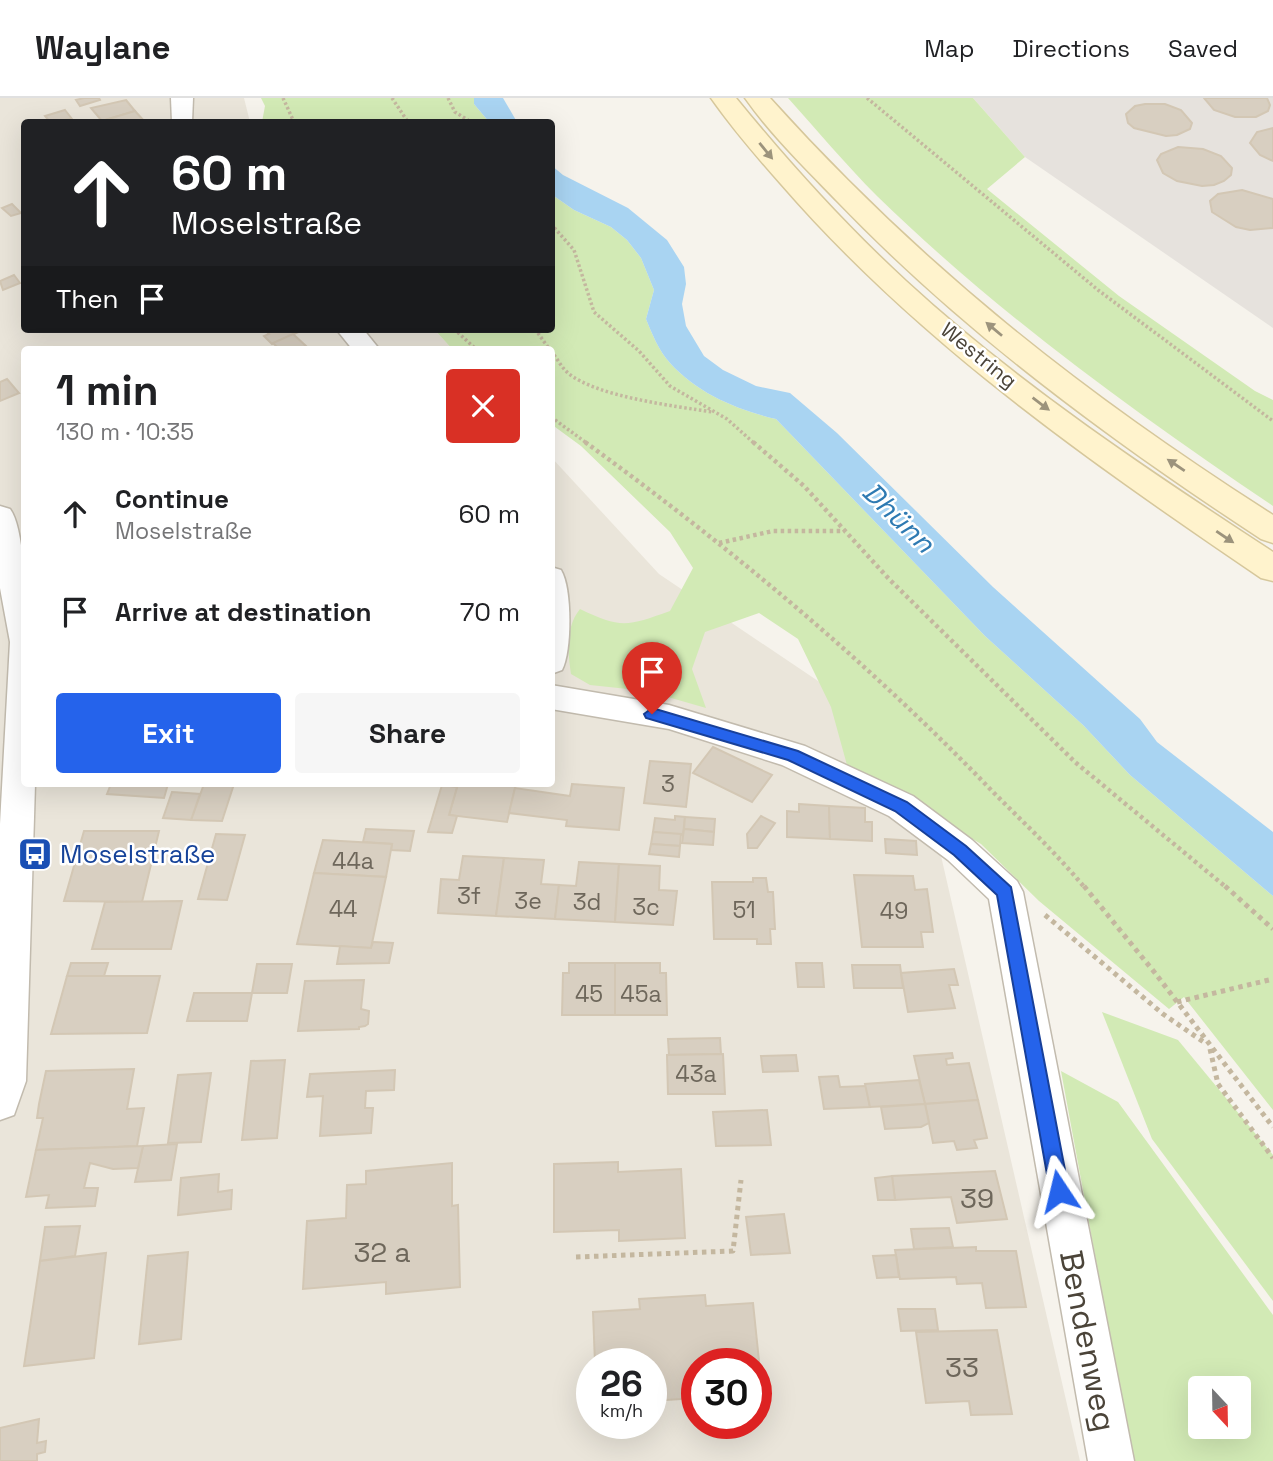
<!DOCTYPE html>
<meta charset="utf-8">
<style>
:root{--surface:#fff;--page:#f6f6f6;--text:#202124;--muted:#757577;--line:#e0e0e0;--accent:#2563eb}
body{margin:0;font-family:"Space Grotesk",sans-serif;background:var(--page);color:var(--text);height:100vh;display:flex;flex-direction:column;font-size:26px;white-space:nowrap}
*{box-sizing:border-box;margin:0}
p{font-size:23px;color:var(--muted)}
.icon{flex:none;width:38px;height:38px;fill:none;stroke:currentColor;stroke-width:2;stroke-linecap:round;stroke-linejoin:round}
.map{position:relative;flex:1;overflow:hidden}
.details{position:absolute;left:21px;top:248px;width:534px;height:441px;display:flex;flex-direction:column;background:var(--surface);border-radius:7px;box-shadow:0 7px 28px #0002}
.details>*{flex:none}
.top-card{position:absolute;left:21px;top:21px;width:534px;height:214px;border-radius:7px;box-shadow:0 7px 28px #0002;background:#202124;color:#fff;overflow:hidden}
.needle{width:46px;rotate:158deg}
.fabs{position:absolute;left:1188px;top:1278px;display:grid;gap:14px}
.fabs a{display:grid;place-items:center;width:63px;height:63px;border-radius:7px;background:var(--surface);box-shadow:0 7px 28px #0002;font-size:35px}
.speed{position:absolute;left:576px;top:1250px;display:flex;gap:14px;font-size:35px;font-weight:700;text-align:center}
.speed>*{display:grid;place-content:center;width:91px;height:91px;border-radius:50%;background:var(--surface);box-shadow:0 7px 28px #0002;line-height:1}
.speed small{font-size:18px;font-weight:400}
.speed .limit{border:10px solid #d22;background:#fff;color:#111}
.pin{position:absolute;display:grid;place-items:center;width:60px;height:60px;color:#fff;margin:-72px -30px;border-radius:50% 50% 50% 0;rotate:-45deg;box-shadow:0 0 7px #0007}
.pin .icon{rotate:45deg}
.me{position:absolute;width:77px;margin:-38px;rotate:350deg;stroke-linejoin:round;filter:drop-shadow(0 0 5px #0008)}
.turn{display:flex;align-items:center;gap:24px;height:147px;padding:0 35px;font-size:32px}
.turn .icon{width:91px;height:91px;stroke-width:2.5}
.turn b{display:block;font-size:49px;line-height:60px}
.then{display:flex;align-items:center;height:66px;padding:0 35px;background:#0003;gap:14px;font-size:26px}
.round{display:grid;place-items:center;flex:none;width:74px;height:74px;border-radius:7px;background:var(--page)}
.head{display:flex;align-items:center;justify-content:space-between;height:119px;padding:0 35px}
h1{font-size:42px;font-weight:600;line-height:52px}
.primary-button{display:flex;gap:14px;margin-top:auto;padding:14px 35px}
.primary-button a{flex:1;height:80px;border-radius:7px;background:var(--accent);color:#fff;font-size:28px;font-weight:600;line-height:80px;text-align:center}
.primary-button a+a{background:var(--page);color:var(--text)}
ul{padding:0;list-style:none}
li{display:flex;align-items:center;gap:21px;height:98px;padding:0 35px}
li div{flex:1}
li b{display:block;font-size:26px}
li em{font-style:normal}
header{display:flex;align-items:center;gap:42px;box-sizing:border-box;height:98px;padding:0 35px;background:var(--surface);border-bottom:2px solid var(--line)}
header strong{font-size:33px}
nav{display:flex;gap:38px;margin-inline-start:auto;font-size:24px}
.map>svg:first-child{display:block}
</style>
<header>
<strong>Waylane</strong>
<nav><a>Map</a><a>Directions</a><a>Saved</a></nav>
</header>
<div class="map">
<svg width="1273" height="1363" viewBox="0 0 1273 1363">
<rect width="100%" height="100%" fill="#f6f3ec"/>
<!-- residential -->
<path fill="#eae5da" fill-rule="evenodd" d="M 0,0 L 244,0 L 250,24 L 24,24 L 24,231 L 379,231 L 381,233 L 434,231 L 453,252 L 24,252 L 24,686 L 551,686 L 551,359 L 659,476 L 916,649 L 1080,1363 L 0,1363 ZM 592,1265 L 651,1265 L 651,1325 L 592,1325 ZM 696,1265 L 756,1265 L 756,1325 L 696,1325 Z"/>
<!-- industrial -->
<polygon fill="#e6e2dd" points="973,0 1273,0 1273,230 1025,59"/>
<!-- green -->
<g fill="#d2eab5" fill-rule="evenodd">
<polygon points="261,0 474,0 474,6 489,24 262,24 265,8"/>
<path d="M 788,0 L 973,0 L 1025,59 L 987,91 L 1119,198 L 1255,293 L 1273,302 L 1273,408 C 1135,315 997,215 877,98 C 846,67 817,32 788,0 Z"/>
<path d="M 551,96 L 574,112 L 611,129 L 627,142 L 641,160 L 654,192 L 646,221 C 652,236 659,253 670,265 C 697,295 737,312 776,321 L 985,538 L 1083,627 L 1130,677 L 1273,798 L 1273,1012 L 1184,899 L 1169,911 L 1039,803 L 981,746 L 847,667 L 831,609 L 798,541 L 759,515 L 705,534 L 692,571 L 706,610 L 647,593 L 590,587 L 571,576 C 568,556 565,529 580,511 C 621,531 628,528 670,513 L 693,470 L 670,434 L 581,348 L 551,326 L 551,252 L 453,252 L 434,231 L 551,231 Z"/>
<polygon points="1102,914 1178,942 1273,1057 1273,1203 1152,1041"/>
<path d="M 1061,973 L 1118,1004 L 1273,1217 L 1273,1363 L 1133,1363 ZM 1200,1290 L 1239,1290 L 1239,1328 L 1200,1328 Z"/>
</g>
<!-- water -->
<g fill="#a9d4f2">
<polygon points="474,0 503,0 517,24 489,24 474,6"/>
<path d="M 551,67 L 563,77 L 628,110 L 667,142 L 684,169 L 686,186 L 682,206 L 686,228 L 704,258 L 723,272 L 756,288 L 790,295 L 837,335 L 993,489 L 1140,621 L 1157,644 L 1273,734 L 1273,798 L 1130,677 L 1083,627 L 985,538 L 776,321 C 737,312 697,295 670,265 C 659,253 652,236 646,221 L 654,192 L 641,160 L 627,142 L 611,129 L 574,112 L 551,96 Z"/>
</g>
<!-- building -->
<g fill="#d8cfc1" stroke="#d3c7b4" stroke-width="2">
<polygon points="84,0 99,0 100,2 80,8 76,2"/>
<polygon points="1204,0 1267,0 1270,7 1268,13 1256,19 1235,19 1214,12"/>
<polygon points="126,2 135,13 102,23 91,10"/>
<polygon points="1145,6 1165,6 1181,12 1192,25 1190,31 1177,37 1166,38 1134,30 1128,25 1126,16 1135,8"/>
<polygon points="65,12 72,21 50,24 45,18"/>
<polygon points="135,13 145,24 102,23"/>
<polygon points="1273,30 1273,63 1260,57 1250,45 1257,34"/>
<polygon points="1178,49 1203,51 1221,58 1232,70 1231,77 1224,83 1214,87 1202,88 1177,83 1163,75 1157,62 1161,56"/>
<polygon points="1242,92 1273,101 1273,130 1250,132 1236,129 1212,114 1210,103 1218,96"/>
<polygon points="12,106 21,115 11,118 2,110"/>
<polygon points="14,177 20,185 3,192 0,183"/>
<polygon points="264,231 305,231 272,246 264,238 269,236"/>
<polygon points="293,236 306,248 297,252 280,252 273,245"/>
<polygon points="7,281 19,295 0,303 0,284"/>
<polygon points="713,649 772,677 752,704 693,675"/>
<polygon points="650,663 691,666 686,709 644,705"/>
<polygon points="111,686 168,686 164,700 107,696"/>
<polygon points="204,686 234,686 222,723 191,722"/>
<polygon points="458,686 516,686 507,724 449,717"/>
<polygon points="572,686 624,690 619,732 566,728 567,722 509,715 515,690 570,698"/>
<polygon points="442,687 457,689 449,717 457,718 452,735 428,734"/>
<polygon points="172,694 200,696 191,722 163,720"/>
<polygon points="799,706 829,708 830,741 787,739 787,713 799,714"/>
<polygon points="829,708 865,710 865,724 872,724 872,743 830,741"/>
<polygon points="675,718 685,719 683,737 653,734 655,720 675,722"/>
<polygon points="761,718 775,725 757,750 748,750 747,736"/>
<polygon points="685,719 715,721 714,734 684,731"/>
<polygon points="366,731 414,733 410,753 391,752 392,746 363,744"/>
<polygon points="684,731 714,734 713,747 682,745"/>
<polygon points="84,733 159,733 142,804 64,803"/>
<polygon points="653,734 681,736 680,748 651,746"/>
<polygon points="216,736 245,737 227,802 198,801"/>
<polygon points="885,741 916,743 917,757 886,755"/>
<polygon points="323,742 392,746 386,779 314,775"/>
<polygon points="651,746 680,748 679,759 649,756"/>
<polygon points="463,758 504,760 496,818 438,815 441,781 459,782"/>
<polygon points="504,760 544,762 541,786 559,787 555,821 496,818"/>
<polygon points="579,764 619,766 615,824 555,821 559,787 576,788"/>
<polygon points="619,766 660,768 659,792 677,793 673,827 615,824"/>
<polygon points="314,775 386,779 371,850 297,846"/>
<polygon points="854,777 913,778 915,792 927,791 933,834 921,834 923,849 862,849"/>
<polygon points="753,780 766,780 768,794 773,794 775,831 770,831 771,846 757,846 757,841 714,841 712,784 753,784"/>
<polygon points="182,803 171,851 92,851 105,804"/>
<polygon points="373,844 393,845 389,865 337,866 340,848 371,850"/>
<polygon points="71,865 108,865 104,878 67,878"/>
<polygon points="569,865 615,865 615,917 562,917 563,875 569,875"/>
<polygon points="615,865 660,865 660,875 666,875 667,917 615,917"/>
<polygon points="796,865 822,865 824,889 798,889"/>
<polygon points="257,866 292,866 287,895 252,895"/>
<polygon points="852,867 900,867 903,890 854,890"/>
<polygon points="954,871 958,887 949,887 955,910 908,914 901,875"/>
<polygon points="67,878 160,878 147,935 51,936"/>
<polygon points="364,882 361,911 369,913 368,926 365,928 359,929 359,931 298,933 305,883"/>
<polygon points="194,895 252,895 247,923 187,923"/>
<polygon points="720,940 721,956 669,957 668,941"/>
<polygon points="952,955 953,960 946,961 947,967 969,965 978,1002 925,1006 914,958"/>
<polygon points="723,956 725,996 668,996 667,957"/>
<polygon points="796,957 798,973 763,974 761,958"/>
<polygon points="285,962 277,1040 242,1042 251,963"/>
<polygon points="134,971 127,1011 144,1010 137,1048 36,1052 43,1020 37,1020 39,1006 46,973"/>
<polygon points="395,972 394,992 366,993 365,1010 373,1010 371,1035 320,1038 323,998 307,999 310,976"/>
<polygon points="211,975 201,1044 168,1045 178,977"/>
<polygon points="838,978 840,989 866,988 870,1009 824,1011 819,979"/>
<polygon points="919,982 925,1006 870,1009 865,986"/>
<polygon points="978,1002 987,1040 974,1042 977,1050 957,1052 954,1043 933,1045 925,1006"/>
<polygon points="925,1006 929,1025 921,1029 885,1031 881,1009"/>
<polygon points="767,1012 771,1047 716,1048 713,1014"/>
<polygon points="177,1046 171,1082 135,1084 143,1048"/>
<polygon points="143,1048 138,1070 113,1071 90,1065 84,1090 98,1090 95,1108 46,1110 49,1097 26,1099 36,1052"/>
<polygon points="618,1064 618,1074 681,1071 685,1140 619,1143 619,1132 554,1134 554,1066"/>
<polygon points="452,1065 452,1108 458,1107 460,1189 386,1196 386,1184 303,1191 307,1123 346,1120 347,1087 366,1086 366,1073"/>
<polygon points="995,1073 1007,1121 957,1125 951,1099 895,1102 892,1078"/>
<polygon points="219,1076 218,1094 232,1092 231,1111 178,1117 181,1080"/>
<polygon points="892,1078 895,1102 878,1102 875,1080"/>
<polygon points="784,1116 790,1155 751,1157 746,1119"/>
<polygon points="80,1128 75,1158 40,1163 45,1129"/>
<polygon points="949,1130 953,1149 914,1151 911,1131"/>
<polygon points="976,1149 976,1153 1016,1153 1026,1209 986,1210 982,1185 957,1186 956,1179 900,1181 895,1152"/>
<polygon points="188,1154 181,1241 139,1246 148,1158"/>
<polygon points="106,1155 94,1260 24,1268 40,1163"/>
<polygon points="896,1157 899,1179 877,1180 873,1158"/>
<polygon points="705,1197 706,1208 753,1205 762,1292 756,1292 756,1265 696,1265 696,1300 651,1303 651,1265 595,1265 593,1214 640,1211 639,1201"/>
<polygon points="898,1211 935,1211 938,1232 901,1233"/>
<polygon points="997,1232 1012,1316 971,1317 969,1303 926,1305 916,1234"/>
<polygon points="39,1321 37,1345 46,1343 45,1354 37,1356 37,1363 0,1363 0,1330"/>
</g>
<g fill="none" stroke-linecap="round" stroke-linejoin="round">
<!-- minor casing -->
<g stroke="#c2bbae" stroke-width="3">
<g id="minor">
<polygon points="171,0 193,0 192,24 172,24"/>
<polygon points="336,231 363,231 380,252 353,252"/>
<path d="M 0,408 L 10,411 C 35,444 24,635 24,686 L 35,686 L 26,983 L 14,1017 L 0,1022 L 0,726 L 10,544 L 0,490 Z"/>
<path d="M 551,469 L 561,472 C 572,490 572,553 562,572 L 551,576 Z"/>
<polygon points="551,587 669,607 805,648 913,698 972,742 1017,783 1023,794 1134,1363 1088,1363 989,801 948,762 889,718 782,667 669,631 551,611"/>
</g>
</g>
<!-- secondary casing -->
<g stroke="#d6c79b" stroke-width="3">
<g id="secondary">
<path d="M 711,0 L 736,0 C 789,65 844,126 906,183 C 1018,286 1146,371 1273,454 L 1273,483 L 1261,480 C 1089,363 918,244 781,86 C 757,59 732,30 711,0 Z"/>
<path d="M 745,0 L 770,0 C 922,169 1082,295 1273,417 L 1273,445 L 1261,441 C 1110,342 963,234 837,103 C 806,71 771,37 745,0 Z"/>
</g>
</g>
<!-- path-far2 -->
<g stroke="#c4b79f" stroke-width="3.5" stroke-dasharray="2.5 2.5" stroke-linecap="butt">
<polyline points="283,0 294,24"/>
<polyline points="392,0 408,24"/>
<polyline points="448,0 455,14 471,24"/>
<polyline points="867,0 1098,192 1273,323"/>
<polyline points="551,126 574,152 594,214 639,253 670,288 727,321 755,346"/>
<polyline points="454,231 477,252"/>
<polyline points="535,231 550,252"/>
<path d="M 551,253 C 557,260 561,269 568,275 C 597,299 675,308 712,314"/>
<polyline points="551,319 588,346"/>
</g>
<!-- path-far1 -->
<g stroke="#c4b79f" stroke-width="4.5" stroke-dasharray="3.5 3.5" stroke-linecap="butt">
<path d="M 585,344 C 731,450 868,564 993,694 C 1024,725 1057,756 1085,790"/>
<polyline points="753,344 804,388 889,481 1075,664 1227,790"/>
<polyline points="719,445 773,433 845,433"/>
</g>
<!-- path -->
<g stroke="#c4b79f" stroke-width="5" stroke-dasharray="4.5 4.5" stroke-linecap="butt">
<polyline points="1084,788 1155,875 1273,1029"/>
<polyline points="1225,788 1273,831"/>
<polyline points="1045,817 1163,916 1205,945"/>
<polyline points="1177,904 1273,881"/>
<polyline points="1210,951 1218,986 1273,1060"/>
<polyline points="576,1159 733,1153 741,1082"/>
</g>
<!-- minor -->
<use href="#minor" fill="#fff" fill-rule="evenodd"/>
<!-- secondary -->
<use href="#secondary" fill="#fff3cd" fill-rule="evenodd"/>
</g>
<!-- one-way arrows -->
<defs><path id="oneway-solid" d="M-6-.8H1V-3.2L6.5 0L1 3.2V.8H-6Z" transform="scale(1.75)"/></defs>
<g fill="#9c937c">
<use href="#oneway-solid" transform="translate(766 53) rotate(51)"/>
<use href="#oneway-solid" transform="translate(994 231) rotate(-140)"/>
<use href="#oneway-solid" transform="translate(1041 306) rotate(37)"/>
<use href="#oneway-solid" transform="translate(1176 367) rotate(-146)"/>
<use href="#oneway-solid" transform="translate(1225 439) rotate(34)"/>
</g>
<!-- route -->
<polygon fill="#2563eb" stroke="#184099" stroke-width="2" points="652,610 798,653 907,704 966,748 1011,789 1069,1093 1066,1100 1059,1102 1053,1100 1050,1093 997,797 954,757 895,713 788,662 646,620 644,616"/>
<!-- icons -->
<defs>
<g id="bus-square" transform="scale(1.75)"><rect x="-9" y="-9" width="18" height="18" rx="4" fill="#1a4fb4" stroke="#fff"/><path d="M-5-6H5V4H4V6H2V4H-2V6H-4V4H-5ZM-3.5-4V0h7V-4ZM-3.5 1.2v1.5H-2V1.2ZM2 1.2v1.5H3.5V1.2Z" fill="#fff"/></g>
</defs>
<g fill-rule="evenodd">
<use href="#bus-square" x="35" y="756"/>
</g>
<g text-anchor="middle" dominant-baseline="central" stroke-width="5" stroke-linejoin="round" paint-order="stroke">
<!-- far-street labels -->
<g font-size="21" fill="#4b4439" stroke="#fff">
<text transform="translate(979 257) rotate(39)">Westring</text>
</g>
<!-- number labels -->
<g font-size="23" fill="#6e675b">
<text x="668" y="686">3</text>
<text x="353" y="763">44a</text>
<text x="469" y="798">3f</text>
<text x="528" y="803">3e</text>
<text x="587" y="804">3d</text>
<text x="646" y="809">3c</text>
<text x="343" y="811">44</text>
<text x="744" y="812">51</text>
<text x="894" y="813">49</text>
<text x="589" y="896">45</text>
<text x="641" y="896">45a</text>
<text x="696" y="976">43a</text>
</g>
<!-- transit labels -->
<g font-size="26" fill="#164399" stroke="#fff" text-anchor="start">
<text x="60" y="756">Moselstraße</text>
</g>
<!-- water labels -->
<g font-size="28" font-style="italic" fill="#2e7ab2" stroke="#fff">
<text transform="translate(899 419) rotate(44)">Dhünn</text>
</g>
<!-- near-number labels -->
<g font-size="28" fill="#6e675b">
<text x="977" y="1100">39</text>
<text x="382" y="1154">32 a</text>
<text x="962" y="1269">33</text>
</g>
<!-- near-street labels -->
<g font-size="32" fill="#4b4439" stroke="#fff">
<text transform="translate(1088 1243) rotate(79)">Bendenweg</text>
</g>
</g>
</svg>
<div class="fabs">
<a><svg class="needle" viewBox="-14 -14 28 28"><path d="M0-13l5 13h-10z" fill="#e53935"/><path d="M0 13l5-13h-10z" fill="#757577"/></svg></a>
</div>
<div class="speed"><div>26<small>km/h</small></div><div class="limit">30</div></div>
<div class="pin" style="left:652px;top:616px;background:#d93025"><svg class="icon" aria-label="arrive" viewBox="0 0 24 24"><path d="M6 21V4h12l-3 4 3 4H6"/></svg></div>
<svg class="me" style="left:1059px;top:1093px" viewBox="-20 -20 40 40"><path d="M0-17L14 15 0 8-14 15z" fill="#2563eb" stroke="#fff" stroke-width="4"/></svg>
<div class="top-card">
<div class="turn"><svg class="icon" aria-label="ahead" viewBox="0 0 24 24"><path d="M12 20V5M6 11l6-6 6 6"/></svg><div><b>60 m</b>Moselstraße</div></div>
<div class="then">Then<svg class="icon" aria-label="arrive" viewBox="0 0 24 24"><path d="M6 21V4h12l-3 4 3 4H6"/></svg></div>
</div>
<section class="details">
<div class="head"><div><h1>1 min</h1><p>130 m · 10:35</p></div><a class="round" style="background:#d93025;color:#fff"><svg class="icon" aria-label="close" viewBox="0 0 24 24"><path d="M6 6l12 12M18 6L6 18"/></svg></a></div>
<ul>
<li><svg class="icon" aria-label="ahead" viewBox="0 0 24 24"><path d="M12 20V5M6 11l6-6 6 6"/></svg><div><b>Continue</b><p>Moselstraße</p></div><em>60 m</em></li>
<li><svg class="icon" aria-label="arrive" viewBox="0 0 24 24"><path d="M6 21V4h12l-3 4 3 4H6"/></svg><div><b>Arrive at destination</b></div><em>70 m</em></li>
</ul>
<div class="primary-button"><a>Exit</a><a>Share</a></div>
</section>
</div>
